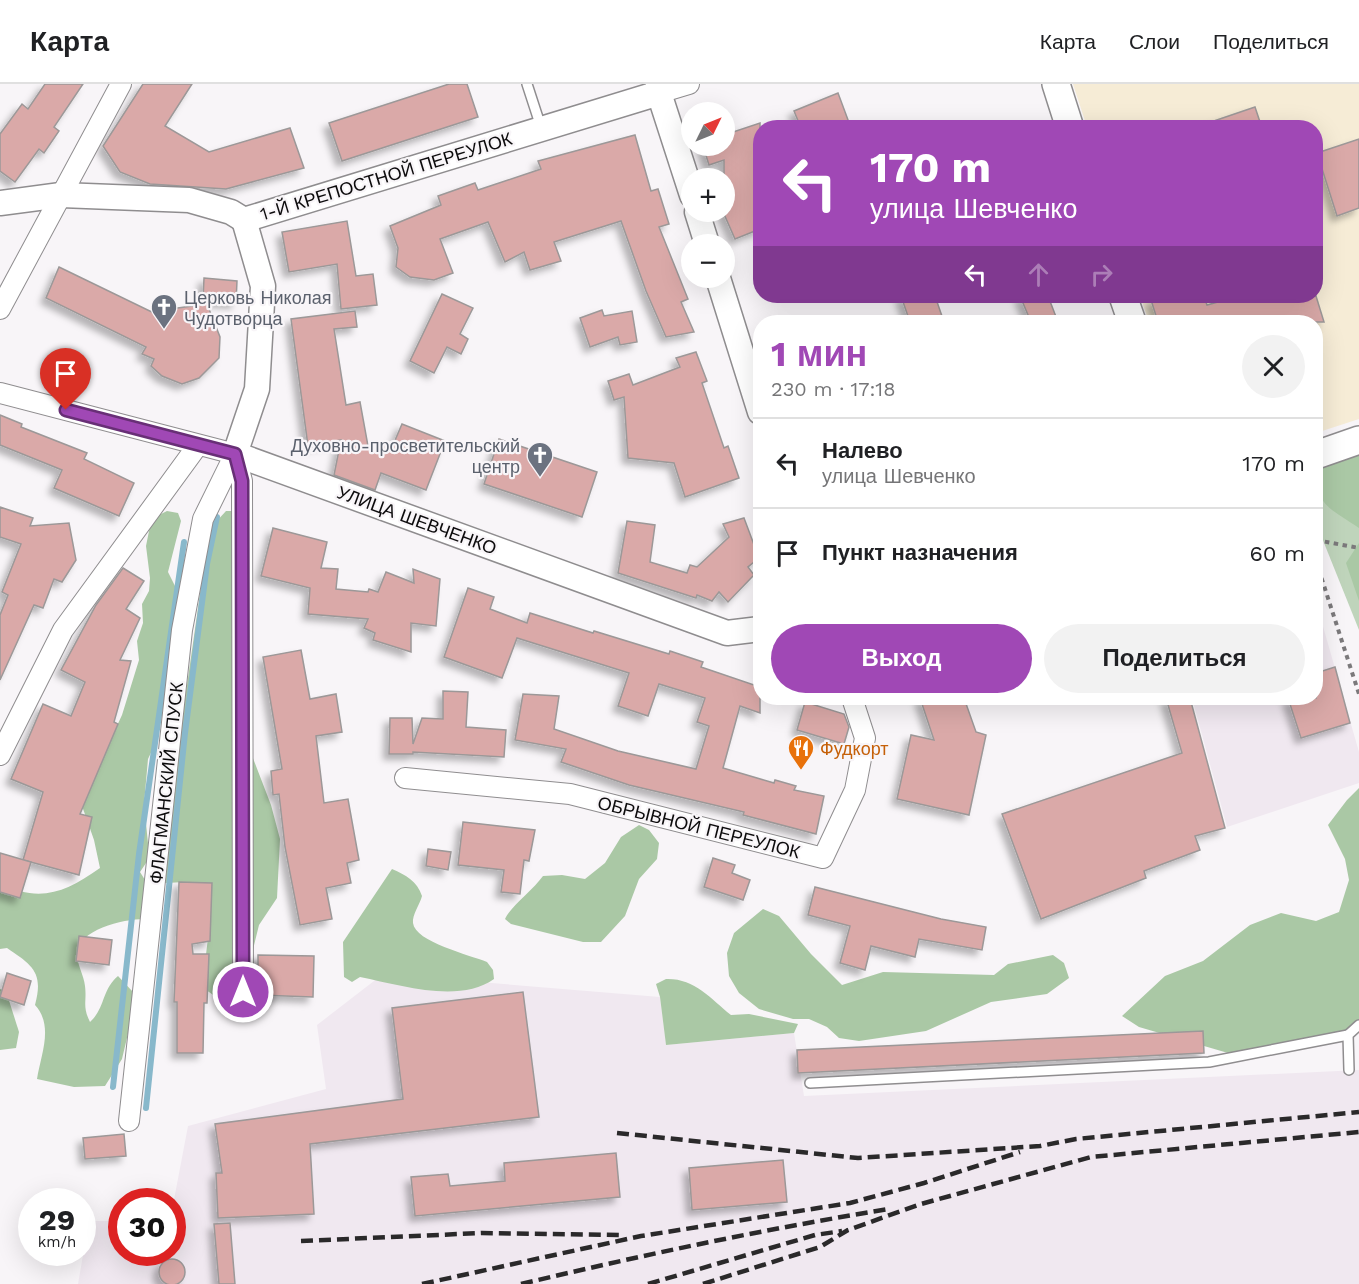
<!DOCTYPE html>
<html lang="ru">
<meta charset="utf-8">
<style>
:root{--surface:#fff;--page:#f2f2f2;--text:#202124;--muted:#757577;--line:#e0e0e0;--accent:#a048b5}
body{margin:0;font-family:"Work Sans",sans-serif;background:var(--page);color:var(--text);height:100vh;display:flex;flex-direction:column;font-size:22px;white-space:nowrap}
*{box-sizing:border-box;margin:0}
p{font-size:20px;color:var(--muted)}
.icon{flex:none;width:33px;height:33px;fill:none;stroke:currentColor;stroke-width:2;stroke-linecap:round;stroke-linejoin:round}
.map{position:relative;flex:1;overflow:hidden}
.drawer{position:absolute;left:753px;top:231px;width:570px;height:390px;display:flex;flex-direction:column;background:var(--surface);border-radius:24px;box-shadow:0 6px 24px #0002}
.drawer>*{flex:none}
.banner{position:absolute;left:753px;top:36px;width:570px;height:183px;border-radius:24px;box-shadow:0 6px 24px #0002;background:#a048b5;color:#fff;overflow:hidden}
.needle{width:39px;rotate:47deg}
.fabs{position:absolute;left:681px;top:18px;display:grid;gap:12px}
.fabs a{display:grid;place-items:center;width:54px;height:54px;border-radius:50%;background:var(--surface);box-shadow:0 6px 24px #0002;font-size:30px}
.speed{position:absolute;left:18px;top:1104px;display:flex;gap:12px;font-size:30px;font-weight:700;text-align:center}
.speed>*{display:grid;place-content:center;width:78px;height:78px;border-radius:50%;background:var(--surface);box-shadow:0 6px 24px #0002;line-height:1}
.speed small{font-size:15px;font-weight:400}
.speed .limit{border:9px solid #d22;background:#fff;color:#111}
.pin{position:absolute;display:grid;place-items:center;width:51px;height:51px;color:#fff;margin:-62px -26px;border-radius:50% 50% 50% 0;rotate:-45deg;box-shadow:0 0 6px #0007}
.pin .icon{rotate:45deg}
.me{position:absolute;width:66px;margin:-33px;rotate:0deg;stroke-linejoin:round;filter:drop-shadow(0 0 4px #0008)}
.turn{display:flex;align-items:center;gap:21px;height:126px;padding:0 18px;font-size:27px}
.turn .icon{width:78px;height:78px;stroke-width:2.5}
.turn b{display:block;font-size:42px;line-height:51px}
.lanes{display:flex;align-items:center;height:57px;padding:0 18px;background:#0003;justify-content:center;gap:30px;direction:ltr}
.lanes .off{opacity:.35}
.round{display:grid;place-items:center;flex:none;width:63px;height:63px;border-radius:32px;background:var(--page)}
.head{display:flex;align-items:center;justify-content:space-between;height:102px;padding:0 18px}
h1{font-size:36px;font-weight:700;line-height:45px;color:var(--accent)}
.action{display:flex;gap:12px;margin-top:auto;padding:12px 18px}
.action a{flex:1;height:69px;border-radius:36px;background:var(--accent);color:#fff;font-size:24px;font-weight:700;line-height:69px;text-align:center}
.action a+a{background:var(--page);color:var(--text)}
ul{padding:0;list-style:none}
li{display:flex;align-items:center;gap:18px;height:90px;padding:0 18px;border-top:2px solid var(--line)}
li div{flex:1}
li b{display:block;font-size:22px}
li em{font-style:normal}
header{display:flex;align-items:center;gap:36px;box-sizing:border-box;height:84px;padding:0 30px;background:var(--surface);border-bottom:2px solid var(--line)}
header strong{font-size:28px}
nav{display:flex;gap:33px;margin-inline-start:auto;font-size:21px}
.map>svg:first-child{display:block}
</style>
<header>
<strong>Карта</strong>
<nav><a>Карта</a><a>Слои</a><a>Поделиться</a></nav>
</header>
<div class="map">
<svg width="1359" height="1200" viewBox="0 0 1359 1200">
<defs>
<filter id="shadow"><feDropShadow dx="-5.5" dy="5.5" stdDeviation="3" flood-color="#0004"/></filter>
</defs>
<rect width="100%" height="100%" fill="#f8f5f8"/>
<!-- built -->
<g fill="#f0e8f0">
<polygon points="1316,518 1359,668 1359,699 1227,743 1192,614 1316,614"/>
<polygon points="383,890 660,913 666,961 794,949 804,1012 1359,986 1359,1200 78,1200 89,1137 121,1137 122,1168 172,1168 173,1121 188,1042 326,1005 317,941"/>
</g>
<!-- education -->
<polygon fill="#f6ecd6" points="1073,0 1359,0 1359,335 1316,349 1316,238 1149,238 1140,212 1316,212 1316,44 1087,43"/>
<!-- green -->
<polygon fill="#bfd4bb" points="1359,382 1359,546 1316,439 1316,397"/>
<!-- forest -->
<g fill="#aac8a5">
<path d="M 1359,370 L 1359,444 C 1325,421 1316,422 1316,378 Z"/>
<path d="M 167,427 L 178,429 L 181,437 L 168,488 L 178,508 L 175,524 L 177,534 L 167,608 L 158,634 L 157,656 L 148,675 L 144,720 L 149,769 L 146,779 L 140,788 L 145,796 L 151,799 L 147,835 C 127,834 77,845 77,870 C 77,881 84,891 85,902 C 87,918 82,922 90,938 C 105,925 102,905 118,892 L 133,908 L 135,920 L 122,975 L 105,1002 L 74,1003 L 37,995 C 41,970 54,942 35,921 C 44,888 32,881 7,864 L 0,865 L 0,800 C 41,819 66,808 100,784 L 94,756 L 81,719 L 122,631 L 139,576 L 137,557 L 143,539 L 142,520 L 149,507 L 150,494 L 146,462 L 150,442 L 157,432 Z"/>
<polygon points="226,427 242,427 246,656 271,721 280,755 277,814 259,841 241,914 223,918 202,903 208,854 186,798 165,799 178,664 206,468 215,439"/>
<polygon points="1359,459 1359,517 1346,479"/>
<polygon points="1359,704 1359,941 1348,951 1297,965 1228,969 1139,943 1122,932 1165,892 1203,877 1250,841 1281,829 1316,837 1339,828 1349,796 1345,775 1328,741 1347,716"/>
<path d="M 639,741 L 649,746 L 659,759 L 657,775 L 639,795 L 625,832 L 601,858 L 583,858 L 511,840 L 505,835 C 510,823 533,806 543,792 L 562,791 L 585,795 L 605,779 L 621,753 Z"/>
<path d="M 392,785 C 406,791 417,797 422,812 C 420,820 412,831 413,839 C 415,858 470,871 487,878 L 493,886 L 494,895 C 459,920 400,901 360,893 L 352,898 L 344,893 L 343,858 Z"/>
<polygon points="763,825 779,832 811,870 842,901 883,888 994,891 1008,880 1053,871 1064,879 1069,894 1047,910 991,918 926,947 859,957 839,954 827,943 809,935 793,935 759,925 739,909 729,892 727,869 734,849"/>
<path d="M 666,895 C 694,894 710,914 731,931 L 749,930 L 798,940 L 794,949 L 666,961 L 660,913 L 656,900 Z"/>
<polygon points="0,905 6,907 19,948 16,964 0,966"/>
</g>
<g fill="none" stroke-linecap="round" stroke-linejoin="round">
<!-- stream -->
<g stroke="#88b8cb" stroke-width="6">
<polyline points="113,1003 139,770 184,458"/>
<polyline points="146,1024 185,649 207,480 217,433"/>
</g>
</g>
<!-- building -->
<g fill="#daa9a8" stroke="#9c9898" stroke-width="1.5" filter="url(#shadow)">
<polygon points="45,0 83,0 54,43 59,47 44,69 39,65 15,98 0,87 0,50 22,20 28,25"/>
<polygon points="143,0 192,0 165,42 209,68 290,44 304,84 226,105 150,100 120,88 103,62"/>
<polygon points="449,0 467,0 478,33 342,77 329,39"/>
<polygon points="838,9 851,44 801,44 794,27"/>
<polygon points="1255,23 1262,44 1203,44 1202,41"/>
<polygon points="760,39 760,64 754,67 760,84 760,145 735,155 724,130 724,76 709,81 703,62 724,62 724,51"/>
<polygon points="635,51 651,107 658,105 669,140 659,143 688,215 681,218 694,248 666,253 646,207 621,137 554,158 561,177 530,186 524,168 505,178 488,138 440,155 453,189 434,196 410,193 396,183 398,164 390,142 441,121 438,112 475,99 478,106 541,85 538,77"/>
<polygon points="1359,55 1359,124 1337,132 1317,69"/>
<polygon points="347,137 356,192 373,190 377,221 341,225 337,180 289,188 282,148"/>
<polygon points="59,183 160,232 163,226 207,220 220,253 219,274 199,294 182,300 162,292 151,282 154,275 142,270 146,263 46,214"/>
<polygon points="204,194 237,197 236,219 203,216"/>
<polygon points="442,210 473,224 460,250 468,255 461,270 447,263 434,289 410,277"/>
<polygon points="901,212 935,212 944,238 910,238"/>
<polygon points="1020,212 1048,212 1058,238 1031,238"/>
<polygon points="1165,212 1204,212 1207,221 1239,212 1316,212 1324,238 1158,238 1151,216"/>
<polygon points="602,226 604,232 632,227 637,258 620,261 618,253 590,263 580,234"/>
<polygon points="355,227 357,243 334,245 346,321 360,318 368,362 393,361 402,340 445,357 426,406 381,389 375,406 334,391 341,356 308,362 291,235"/>
<polygon points="696,268 707,297 702,299 724,364 728,362 739,394 685,413 674,379 628,374 624,313 614,316 608,297 629,290 633,301 680,283 676,274"/>
<polygon points="0,331 22,340 21,343 87,369 84,375 134,399 119,432 54,404 62,386 0,361"/>
<polygon points="499,355 597,388 582,433 484,400"/>
<polygon points="0,423 33,434 30,442 69,439 76,476 62,498 54,495 43,524 34,521 0,596 0,531 8,511 2,508 21,460 0,453"/>
<polygon points="744,434 759,474 748,483 754,491 728,518 719,508 712,517 697,511 696,514 618,489 627,437 655,441 650,478 687,489 690,481 697,483 729,453 723,440"/>
<polygon points="273,444 327,458 321,484 338,485 336,505 368,508 369,505 378,508 386,488 414,499 413,485 440,495 436,542 411,539 411,568 373,556 375,549 364,544 368,535 308,530 310,504 261,492"/>
<polygon points="123,484 144,497 126,525 140,534 120,576 131,577 114,638 118,640 80,730 92,733 79,791 23,776 43,708 11,695 43,620 71,632 85,598 61,586 96,521"/>
<polygon points="468,504 494,513 490,525 527,539 530,529 593,549 594,547 669,570 670,567 703,578 701,583 760,603 760,629 740,622 723,684 774,699 775,696 796,702 794,706 824,712 816,750 743,731 744,728 629,701 561,678 566,665 515,656 523,610 559,612 554,645 618,667 696,685 709,642 697,638 705,614 659,600 648,632 618,622 629,589 517,554 502,594 444,573"/>
<polygon points="301,566 310,615 336,610 342,648 316,652 324,719 348,715 359,776 347,779 351,799 326,804 332,835 300,841 285,763 279,710 273,711 271,687 282,685 263,573"/>
<polygon points="1335,583 1350,639 1301,654 1288,614 1316,614 1316,589"/>
<polygon points="443,607 468,608 466,643 506,646 504,673 413,668 413,670 389,670 390,634 412,634 413,660 422,634 443,635"/>
<polygon points="920,614 964,614 976,648 986,651 969,731 897,715 911,651 934,656"/>
<polygon points="1166,614 1190,614 1225,744 1195,752 1200,766 1144,787 1146,794 1041,835 1002,730 1182,669"/>
<polygon points="805,618 844,630 849,643 844,660 797,646"/>
<polygon points="463,738 535,746 529,777 524,776 520,810 501,808 504,786 458,781"/>
<polygon points="428,765 451,768 448,786 426,782"/>
<polygon points="0,769 31,778 20,814 0,808"/>
<polygon points="713,774 735,781 732,789 750,796 743,816 704,803"/>
<polygon points="179,798 212,799 210,857 192,860 193,870 209,870 207,919 204,919 203,969 177,969 177,918 174,918"/>
<polygon points="815,803 941,835 986,843 982,866 919,855 915,873 871,862 865,886 840,879 850,842 808,831"/>
<polygon points="79,852 112,856 109,881 76,877"/>
<polygon points="258,871 314,872 313,913 258,911"/>
<polygon points="7,889 31,897 24,921 0,913"/>
<polygon points="523,908 539,1033 310,1060 314,1130 218,1134 216,1089 222,1089 215,1040 403,1015 392,924"/>
<polygon points="1203,947 1204,969 798,989 797,966"/>
<polygon points="124,1050 126,1072 85,1075 83,1054"/>
<polygon points="616,1069 620,1113 415,1132 411,1093 448,1090 450,1102 505,1097 504,1079"/>
<polygon points="783,1076 787,1118 692,1126 689,1084"/>
<polygon points="230,1139 235,1200 219,1200 214,1140"/>
<circle cx="172" cy="1188" r="13"/>
</g>
<g fill="none" stroke-linecap="round" stroke-linejoin="round">
<!-- service casing -->
<g stroke="#8f8d8f" stroke-width="12">
<g id="service">
<polyline points="527,0 541,43"/>
<polyline points="1349,986 1348,951 1359,941"/>
<polyline points="810,999 1209,978 1348,951"/>
</g>
</g>
<!-- minor casing -->
<g stroke="#8f8d8f" stroke-width="22">
<g id="minor">
<polyline points="656,0 659,9 689,0"/>
<polyline points="0,225 121,0"/>
<polyline points="0,309 235,370"/>
<polyline points="235,370 242,397 243,908"/>
<polyline points="0,671 63,546 198,361"/>
<polyline points="405,694 570,710 823,774 855,706 865,654 852,614"/>
<polyline points="129,1037 182,546 203,435 235,370"/>
</g>
</g>
<!-- tertiary casing -->
<g stroke="#8f8d8f" stroke-width="27">
<g id="tertiary">
<polyline points="0,119 61,111 189,116 231,128 244,136"/>
<polyline points="697,128 707,160"/>
<polyline points="244,136 263,202 257,305 235,370 727,549 760,545"/>
<polyline points="244,136 659,9 692,111"/>
<polyline points="718,194 760,328"/>
</g>
</g>
<!-- secondary casing -->
<g stroke="#8f8d8f" stroke-width="30">
<g id="secondary">
<polyline points="1056,0 1070,44"/>
<polyline points="1123,212 1132,238"/>
<polyline points="1316,371 1359,356"/>
</g>
</g>
<!-- path -->
<g stroke="#7b797b" stroke-width="4" stroke-dasharray="4.5 4.5" stroke-linecap="butt">
<polyline points="1316,456 1359,464"/>
<polyline points="1316,477 1359,610"/>
</g>
<!-- service -->
<use href="#service" stroke="#fff" stroke-width="9"/>
<!-- minor -->
<use href="#minor" stroke="#fff" stroke-width="20"/>
<!-- tertiary -->
<use href="#tertiary" stroke="#fff" stroke-width="24"/>
<!-- secondary -->
<use href="#secondary" stroke="#fff" stroke-width="27"/>
<!-- rail -->
<g stroke="#2a292a" stroke-width="4.5" stroke-dasharray="12 6" stroke-linecap="butt">
<polyline points="617,1049 858,1074 1040,1062 1076,1055 1359,1028"/>
<polyline points="301,1157 482,1149 620,1151"/>
<polyline points="422,1200 641,1152 850,1119 924,1099 1020,1068"/>
<path d="M 521,1200 C 643,1171 765,1145 889,1125"/>
<polyline points="648,1200 815,1151 842,1147"/>
<polyline points="703,1200 820,1163 848,1146 921,1120 1091,1073 1359,1048"/>
</g>
</g>
<g fill="none" stroke-linecap="round" stroke-linejoin="round">
<!-- route casing -->
<g stroke="#682f76" stroke-width="15">
<polyline id="route" points="66,326 235,370 242,397 243,908"/>
</g>
<!-- route -->
<use href="#route" stroke="#a048b5" stroke-width="10"/>
</g>
<!-- icons -->
<defs>
<g id="church-pin" transform="scale(1.35)"><path d="M0 17L-7.5 6A9.5 9.5 0 1 1 7.5 6Z" fill="#6b7280" stroke="#f8f5f8"/><path d="M-1.2-6h2.4v3.5h3.3v2.4h-3.3V6h-2.4V-.1h-3.3v-2.4h3.3Z" fill="#fff"/></g>
<g id="restaurant-pin" transform="scale(1.35)"><path d="M0 17L-7.5 6A9.5 9.5 0 1 1 7.5 6Z" fill="#e8710a" stroke="#f8f5f8"/><path d="M-5-6h1v4h1v-4h1v4h1v-4h1v5L-1.5 .5V6h-2V.5L-5-1ZM5-6V6H3V1.5H1.5Q1.5-4 5-6Z" fill="#fff"/></g>
</defs>
<g fill-rule="evenodd">
<use href="#church-pin" x="164" y="223"/>
<use href="#church-pin" x="540" y="371"/>
<use href="#restaurant-pin" x="801" y="664"/>
</g>
<g text-anchor="middle" dominant-baseline="central" stroke-width="4.5" stroke-linejoin="round" paint-order="stroke">
<!-- street labels -->
<g font-size="18" fill="#0c0b0c" stroke="#f8f5f8">
<text transform="translate(386 92) rotate(-17)">1-Й КРЕПОСТНОЙ ПЕРЕУЛОК</text>
<text transform="translate(417 436) rotate(20)">УЛИЦА ШЕВЧЕНКО</text>
<text transform="translate(166 699) rotate(-84)">ФЛАГМАНСКИЙ СПУСК</text>
<text transform="translate(699 743) rotate(14)">ОБРЫВНОЙ ПЕРЕУЛОК</text>
</g>
<!-- worship labels -->
<g font-size="18" fill="#5b616d" stroke="#f8f5f8" text-anchor="start">
<text x="184" y="213">Церковь Николая<tspan x="184" dy="21">Чудотворца</tspan></text>
<text x="520" y="361" text-anchor="end">Духовно-просветительский<tspan x="520" dy="21">центр</tspan></text>
</g>
<!-- food labels -->
<g font-size="18" fill="#c56008" stroke="#f8f5f8" text-anchor="start">
<text x="820" y="664">Фудкорт</text>
</g>
</g>
</svg>
<div class="fabs">
<a><svg class="needle" viewBox="-14 -14 28 28"><path d="M0-13l5 13h-10z" fill="#e53935"/><path d="M0 13l5-13h-10z" fill="#757577"/></svg></a>
<a>+</a>
<a>−</a>
</div>
<div class="speed"><div>29<small>km/h</small></div><div class="limit">30</div></div>
<div class="pin" style="left:66px;top:326px;background:#d93025"><svg class="icon" aria-label="arrive" viewBox="0 0 24 24"><path d="M6 21V4h12l-3 4 3 4H6"/></svg></div>
<svg class="me" style="left:243px;top:908px" viewBox="-20 -20 40 40"><circle r="17" fill="#a048b5" stroke="#fff" stroke-width="3"/><path d="M0-11L8 9 0 5-8 9z" fill="#fff"/></svg>
<div class="banner">
<div class="turn"><svg class="icon" aria-label="left" viewBox="0 0 24 24"><path d="M17 20v-9H6M10 6l-5 5 5 5"/></svg><div><b>170 m</b>улица Шевченко</div></div>
<div class="lanes"><svg class="icon" aria-label="left" viewBox="0 0 24 24"><path d="M17 20v-9H6M10 6l-5 5 5 5"/></svg><svg class="icon off" aria-label="ahead" viewBox="0 0 24 24"><path d="M12 20V5M6 11l6-6 6 6"/></svg><svg class="icon off" aria-label="right" viewBox="0 0 24 24"><path d="M7 20v-9h11M14 6l5 5-5 5"/></svg></div>
</div>
<section class="drawer">
<div class="head"><div><h1>1 мин</h1><p>230 m · 17:18</p></div><a class="round"><svg class="icon" aria-label="close" viewBox="0 0 24 24"><path d="M6 6l12 12M18 6L6 18"/></svg></a></div>
<ul>
<li><svg class="icon" aria-label="left" viewBox="0 0 24 24"><path d="M17 20v-9H6M10 6l-5 5 5 5"/></svg><div><b>Налево</b><p>улица Шевченко</p></div><em>170 m</em></li>
<li><svg class="icon" aria-label="arrive" viewBox="0 0 24 24"><path d="M6 21V4h12l-3 4 3 4H6"/></svg><div><b>Пункт назначения</b></div><em>60 m</em></li>
</ul>
<div class="action"><a>Выход</a><a>Поделиться</a></div>
</section>
</div>
